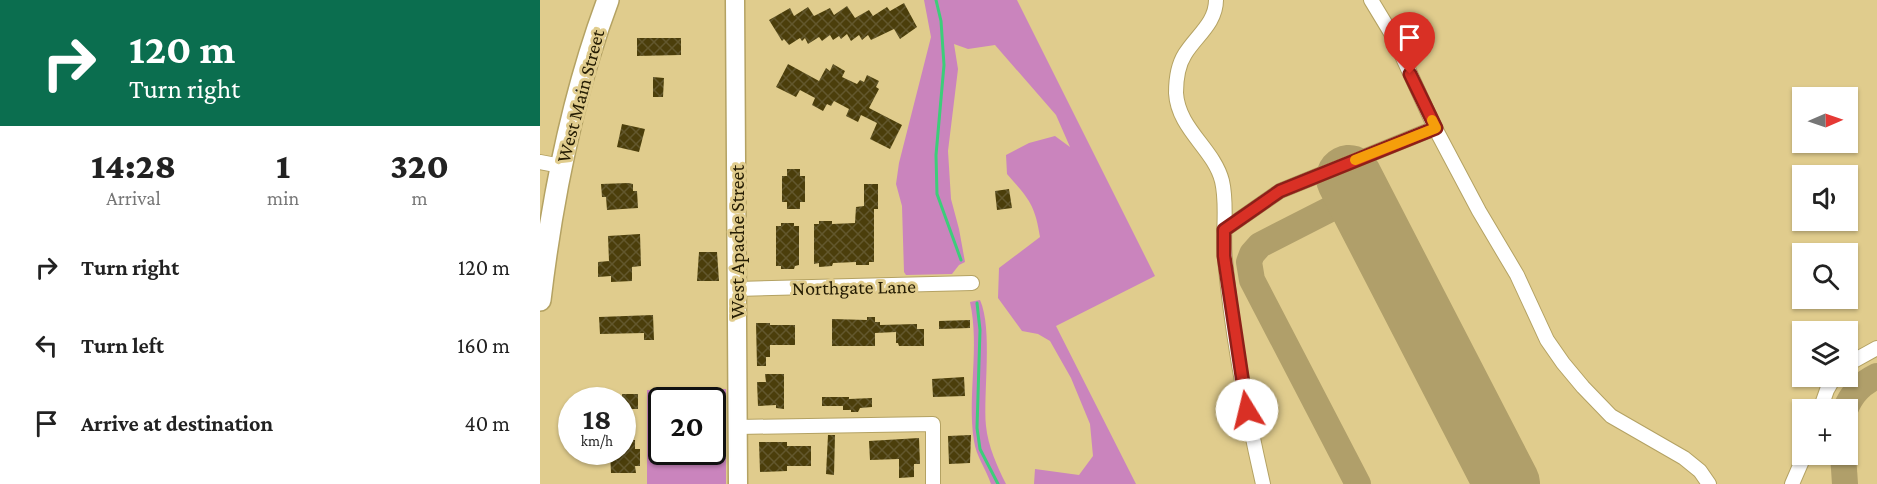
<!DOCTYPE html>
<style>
:root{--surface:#fff;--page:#f6f6f6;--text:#222;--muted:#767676}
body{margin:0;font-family:"Crimson Pro",serif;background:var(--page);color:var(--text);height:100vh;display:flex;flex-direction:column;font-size:22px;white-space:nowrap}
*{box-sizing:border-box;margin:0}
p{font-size:20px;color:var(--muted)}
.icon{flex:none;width:33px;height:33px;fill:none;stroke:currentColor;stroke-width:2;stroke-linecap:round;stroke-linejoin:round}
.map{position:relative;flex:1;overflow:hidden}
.drawer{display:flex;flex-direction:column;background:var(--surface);width:540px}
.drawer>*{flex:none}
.banner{background:#0b6e4f;color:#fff;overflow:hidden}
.needle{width:39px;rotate:88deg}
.fabs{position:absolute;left:1252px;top:87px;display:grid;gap:12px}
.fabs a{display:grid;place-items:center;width:66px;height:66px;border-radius:0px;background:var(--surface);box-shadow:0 2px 4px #0004;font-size:30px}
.speed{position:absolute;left:18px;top:387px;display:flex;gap:12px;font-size:30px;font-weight:700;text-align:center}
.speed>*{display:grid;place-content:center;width:78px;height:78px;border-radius:50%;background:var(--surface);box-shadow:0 2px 4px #0004;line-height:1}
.speed small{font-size:15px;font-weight:400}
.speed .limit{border:3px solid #111;border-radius:9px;background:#fff;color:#111}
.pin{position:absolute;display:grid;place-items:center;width:51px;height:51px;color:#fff;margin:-62px -26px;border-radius:50% 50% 50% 0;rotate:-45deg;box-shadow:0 0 6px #0007}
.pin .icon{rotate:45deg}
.me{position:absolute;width:66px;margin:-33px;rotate:351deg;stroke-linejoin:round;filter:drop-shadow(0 0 4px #0008)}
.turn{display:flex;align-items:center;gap:21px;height:126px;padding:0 30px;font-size:27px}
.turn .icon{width:78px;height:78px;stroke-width:2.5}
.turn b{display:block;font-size:42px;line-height:51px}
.eta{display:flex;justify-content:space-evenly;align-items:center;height:102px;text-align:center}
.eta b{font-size:36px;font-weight:800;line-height:42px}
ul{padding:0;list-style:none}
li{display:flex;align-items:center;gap:18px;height:78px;padding:0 30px}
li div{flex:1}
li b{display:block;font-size:22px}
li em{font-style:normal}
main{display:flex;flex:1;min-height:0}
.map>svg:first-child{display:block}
</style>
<main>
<section class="drawer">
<div class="banner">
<div class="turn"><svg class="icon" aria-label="right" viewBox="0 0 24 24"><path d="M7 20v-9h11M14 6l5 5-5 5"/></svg><div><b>120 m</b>Turn right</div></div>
</div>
<div class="eta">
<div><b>14:28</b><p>Arrival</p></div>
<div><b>1</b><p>min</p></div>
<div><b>320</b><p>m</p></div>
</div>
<ul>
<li><svg class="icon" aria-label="right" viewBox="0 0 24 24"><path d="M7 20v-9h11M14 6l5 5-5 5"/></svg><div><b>Turn right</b></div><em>120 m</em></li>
<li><svg class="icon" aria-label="left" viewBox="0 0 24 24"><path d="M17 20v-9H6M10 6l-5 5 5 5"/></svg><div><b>Turn left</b></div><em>160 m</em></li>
<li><svg class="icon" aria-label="arrive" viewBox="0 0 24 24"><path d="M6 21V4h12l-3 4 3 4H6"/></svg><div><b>Arrive at destination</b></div><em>40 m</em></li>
</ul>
</section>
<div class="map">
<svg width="1337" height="484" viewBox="0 0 1337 484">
<defs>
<pattern id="building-cross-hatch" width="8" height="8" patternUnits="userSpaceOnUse" patternTransform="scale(1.5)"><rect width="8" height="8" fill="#4b3e0b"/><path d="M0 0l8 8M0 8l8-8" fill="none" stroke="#62572d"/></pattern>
</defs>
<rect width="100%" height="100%" fill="#e0cc8d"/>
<!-- green -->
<g fill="#ca84bd" fill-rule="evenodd">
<path d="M 384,0 L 477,0 L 615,276 L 516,326 L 596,484 L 494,484 L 495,469 L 539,475 L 553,456 L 550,424 L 531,378 L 510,341 L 498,334 L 482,331 L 458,298 L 459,268 L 500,237 C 495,204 488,198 467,174 L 466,155 L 489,143 L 515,136 L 530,147 L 516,115 L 455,45 L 428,49 L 414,44 L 418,69 L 408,151 L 411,199 L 419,229 L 425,262 L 419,265 L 412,274 L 366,275 L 364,272 L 362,206 L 356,184 L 359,163 L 391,37 Z"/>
<path d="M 440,300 C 453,329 443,393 446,426 C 448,446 457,466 466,484 L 451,484 C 446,469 436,456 434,441 C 427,395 440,348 430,302 Z"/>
<path d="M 186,389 L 186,484 L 107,484 L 107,390 ZM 172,400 L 172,452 L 122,452 L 122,400 Z"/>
</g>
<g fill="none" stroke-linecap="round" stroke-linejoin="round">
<!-- stream -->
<g stroke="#3dcd7a" stroke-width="3">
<polyline points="396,0 401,21 404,65 396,155 397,194 421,260"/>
<polyline points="437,303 440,330 437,428 440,449 458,484"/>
</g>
<!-- taxiway -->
<g stroke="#b09f6a" stroke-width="26">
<polyline points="818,195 720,245 712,254 709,262 712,280 818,484"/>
<path d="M 1305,410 C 1312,393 1321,384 1337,376"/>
<polyline points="1303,454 1305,484"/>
</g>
<!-- runway -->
<polyline stroke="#b09f6a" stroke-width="66" points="809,178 967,484"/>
</g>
<!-- building -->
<g fill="url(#building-cross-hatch)">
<polygon points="364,3 377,27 360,39 354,29 331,40 328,35 322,40 319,35 311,41 307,34 301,39 299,36 293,40 290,35 282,41 279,37 268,44 265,38 262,41 260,38 249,45 244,39 242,41 229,20 250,8 254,16 268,7 274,16 290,8 294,15 307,6 315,18 329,10 333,16 347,7 350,11"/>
<polygon points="97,38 141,38 141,55 97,56"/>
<polygon points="248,64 279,81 286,68 290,71 293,64 305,71 302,77 317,84 320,80 324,82 327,75 339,81 336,87 339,89 329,108 362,125 350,149 330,139 337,123 321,115 318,122 306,116 309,109 294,101 291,106 287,104 283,111 272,105 275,98 260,90 256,97 236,87"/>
<polygon points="113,77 124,78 123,97 113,97"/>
<polygon points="82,124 105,129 99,152 77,147"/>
<polygon points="247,169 260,169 260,176 265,176 265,202 260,202 260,209 247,209 247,202 242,202 242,176 247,176"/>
<polygon points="88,183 93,184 93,191 97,191 98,208 67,210 66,197 62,197 61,184"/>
<polygon points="324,184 338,184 338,209 334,209 334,262 329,262 329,265 316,265 316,262 293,263 292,266 279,267 279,263 274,264 274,224 279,224 279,221 292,221 292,224 315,223 316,207 324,206"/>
<polygon points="469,189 472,208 457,210 455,191"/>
<polygon points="241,223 254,223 254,226 259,226 259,265 255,266 254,269 241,269 241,266 236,266 236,226 241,226"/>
<polygon points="100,234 101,266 92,267 92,281 71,282 71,276 58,277 58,262 69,261 68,236"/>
<polygon points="159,252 177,252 179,281 157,281"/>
<polygon points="113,315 114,340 104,340 104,333 60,334 59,317"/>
<polygon points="327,317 335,317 335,322 340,322 340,325 377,324 377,329 384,329 384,346 359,346 358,343 356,343 356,332 335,333 335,346 292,346 292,319 327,320"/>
<polygon points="430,320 430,328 399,329 399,321"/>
<polygon points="216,323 230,323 230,325 255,325 255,345 230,345 230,357 226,357 226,366 217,366"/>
<polygon points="225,374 244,374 244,409 236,408 236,405 218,406 217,382 226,382"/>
<polygon points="424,377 425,396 393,397 392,379"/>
<rect x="82" y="394" width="16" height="15"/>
<polygon points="282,397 309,397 309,399 332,398 332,407 320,408 318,412 311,412 311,410 303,410 303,406 282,406"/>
<polygon points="288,435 295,435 294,475 286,474"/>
<polygon points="431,435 430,463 409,464 408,436"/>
<polygon points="379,438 380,464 374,464 374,477 359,478 359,459 330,460 329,441"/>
<polygon points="82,440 95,440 95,449 100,449 100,466 95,466 96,473 71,473 70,452 82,452"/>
<polygon points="219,442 247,442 247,446 271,446 271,466 247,466 247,471 220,472"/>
</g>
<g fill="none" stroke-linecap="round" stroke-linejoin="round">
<!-- minor casing -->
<g stroke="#b4a263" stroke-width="16">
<g id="minor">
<path d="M 676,0 C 676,23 656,36 645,54 C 638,65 636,80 636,93 C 638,129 674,149 682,181 C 688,206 682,234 685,259 C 692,334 706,410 723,484"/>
<polyline points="831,0 854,38 895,128 939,211 977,275 1007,340 1023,363 1043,387 1071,416 1144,458 1160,471 1169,484"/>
<polyline points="0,162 21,166"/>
<polyline points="684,230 740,191 895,128"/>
<polyline points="197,289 432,283"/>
<polyline points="1308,364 1337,348"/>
<polyline points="1280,410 1287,390 1295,376"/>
<polyline points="198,427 393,424 393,484"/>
<polyline points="1252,484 1265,454"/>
</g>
</g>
<!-- major casing -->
<g stroke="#b4a263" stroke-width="21">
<polyline id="major" points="195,0 198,484"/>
</g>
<!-- highway casing -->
<g stroke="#b4a263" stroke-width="24">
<path id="highway" d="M 0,300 C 12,199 32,96 68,0"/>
</g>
<!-- minor -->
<use href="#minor" stroke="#fff" stroke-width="14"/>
<!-- major -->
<use href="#major" stroke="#fff" stroke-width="18"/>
<!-- highway -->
<use href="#highway" stroke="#fff" stroke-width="21"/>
</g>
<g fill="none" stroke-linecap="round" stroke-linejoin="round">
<!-- route casing -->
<g stroke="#8d1f18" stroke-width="15">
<polyline id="route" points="707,410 684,256 684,230 740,191 896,128 870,74"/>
</g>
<!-- route -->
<use href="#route" stroke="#d93025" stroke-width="10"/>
<!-- slow -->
<polyline stroke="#f59e0b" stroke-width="10" points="815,160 896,128 892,120"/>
</g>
<g text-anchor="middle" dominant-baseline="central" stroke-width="6" stroke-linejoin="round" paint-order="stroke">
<!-- street labels -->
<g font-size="20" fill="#241c03" stroke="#e0cc8d">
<text transform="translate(40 96) rotate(-75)">West Main Street</text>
<text transform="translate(197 242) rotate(-90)">West Apache Street</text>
<text transform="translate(314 287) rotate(-1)">Northgate Lane</text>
</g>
</g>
</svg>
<div class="fabs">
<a><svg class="needle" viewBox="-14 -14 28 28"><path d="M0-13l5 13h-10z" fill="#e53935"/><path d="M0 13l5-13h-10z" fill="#767676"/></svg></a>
<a><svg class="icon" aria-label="sound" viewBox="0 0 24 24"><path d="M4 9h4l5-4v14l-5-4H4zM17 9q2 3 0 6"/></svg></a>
<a><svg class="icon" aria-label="search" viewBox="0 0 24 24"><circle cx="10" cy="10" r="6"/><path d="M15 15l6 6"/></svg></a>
<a><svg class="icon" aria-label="layers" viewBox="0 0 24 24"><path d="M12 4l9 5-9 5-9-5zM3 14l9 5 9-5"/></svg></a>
<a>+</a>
</div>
<div class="speed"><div>18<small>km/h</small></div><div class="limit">20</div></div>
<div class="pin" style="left:870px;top:74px;background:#d93025"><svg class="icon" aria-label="arrive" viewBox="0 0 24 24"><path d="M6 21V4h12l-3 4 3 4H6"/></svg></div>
<svg class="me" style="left:707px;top:410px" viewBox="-20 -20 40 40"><circle r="19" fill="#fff"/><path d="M0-13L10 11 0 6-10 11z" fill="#d93025"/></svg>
</div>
</main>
